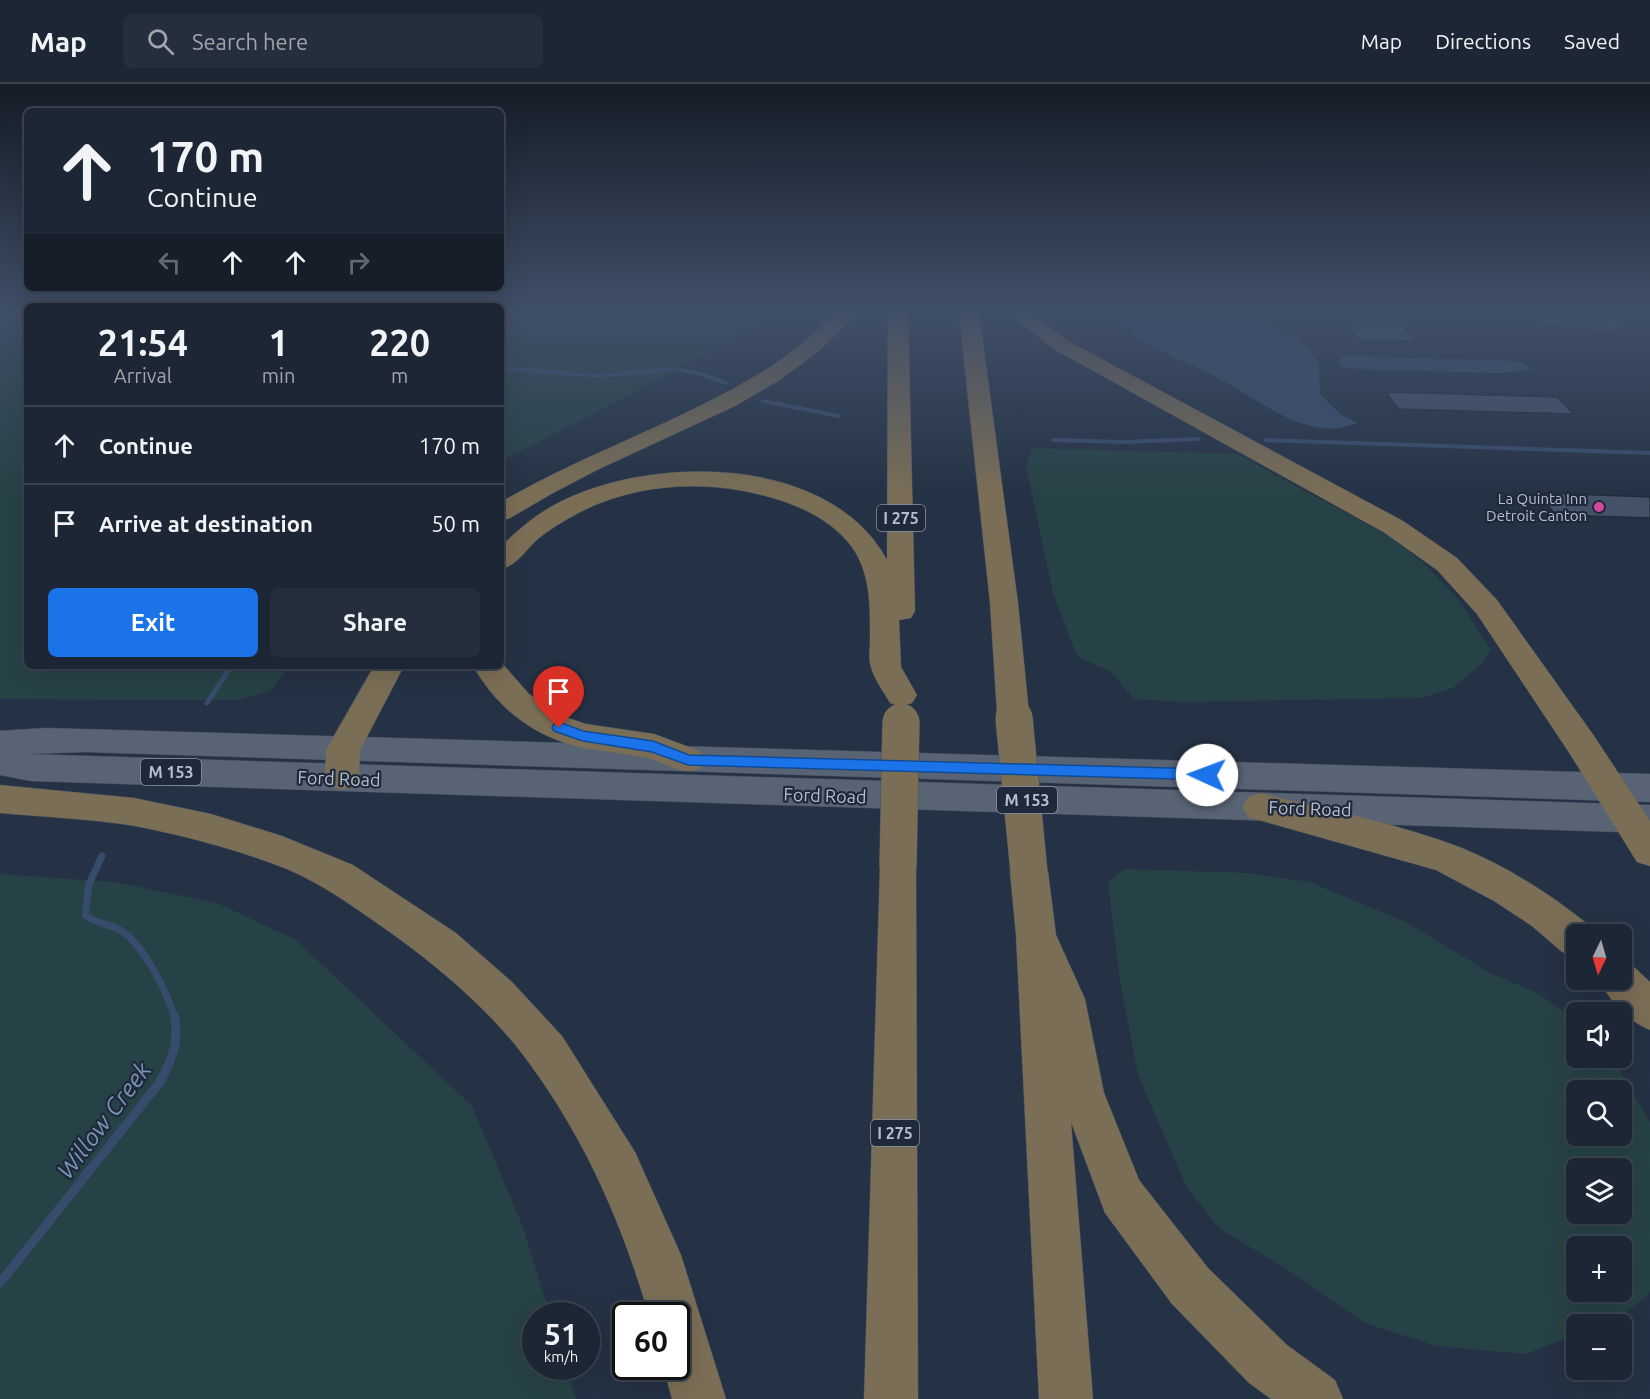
<!DOCTYPE html>
<meta charset="utf-8">
<style>
:root{--surface:#1c2634;--page:#252e3c;--text:#f1f3f6;--muted:#a0a5ac;--line:#3a434f;--accent:#1a73e8}
body{margin:0;font-family:Ubuntu,sans-serif;background:var(--page);color:var(--text);height:100vh;display:flex;flex-direction:column;font-size:22px;white-space:nowrap}
*{box-sizing:border-box;margin:0}
p{font-size:20px;color:var(--muted)}
.icon{flex:none;width:33px;height:33px;fill:none;stroke:currentColor;stroke-width:2;stroke-linecap:round;stroke-linejoin:round}
.map{position:relative;flex:1;overflow:hidden}
.sheet{position:absolute;left:24px;top:219px;width:480px;height:366px;display:flex;flex-direction:column;background:var(--surface);border-radius:9px;box-shadow:0 6px 24px #0002,0 0 0 2px var(--line)}
.sheet>*{flex:none}
.guide{position:absolute;left:24px;top:24px;width:480px;height:183px;border-radius:9px;box-shadow:0 6px 24px #0002,0 0 0 2px var(--line);background:#1c2634;color:var(--text);overflow:hidden}
.needle{width:39px;rotate:185deg}
.fabs{position:absolute;left:1566px;top:840px;display:grid;gap:12px}
.fabs a{display:grid;place-items:center;width:66px;height:66px;border-radius:9px;background:var(--surface);box-shadow:0 6px 24px #0002,0 0 0 2px var(--line);font-size:30px}
.speed{position:absolute;left:522px;top:1218px;display:flex;gap:12px;font-size:30px;font-weight:700;text-align:center}
.speed>*{display:grid;place-content:center;width:78px;height:78px;border-radius:50%;background:var(--surface);box-shadow:0 6px 24px #0002,0 0 0 2px var(--line);line-height:1}
.speed small{font-size:15px;font-weight:400}
.speed .limit{border:3px solid #111;border-radius:9px;background:#fff;color:#111}
.pin{position:absolute;display:grid;place-items:center;width:51px;height:51px;color:#fff;margin:-62px -26px;border-radius:50% 50% 50% 0;rotate:-45deg;box-shadow:0 0 6px #0007}
.pin .icon{rotate:45deg}
.me{position:absolute;width:66px;margin:-33px;rotate:272deg;stroke-linejoin:round;filter:drop-shadow(0 0 4px #0008)}
.turn{display:flex;align-items:center;gap:21px;height:126px;padding:0 24px;font-size:27px}
.turn .icon{width:78px;height:78px;stroke-width:2.5}
.turn b{display:block;font-size:42px;line-height:51px}
.lanes{display:flex;align-items:center;height:57px;padding:0 24px;background:#0003;justify-content:center;gap:30px;direction:ltr}
.lanes .off{opacity:.35}
.eta{display:flex;justify-content:space-evenly;align-items:center;height:102px;text-align:center}
.eta b{font-size:36px;font-weight:700;line-height:42px}
.action{display:flex;gap:12px;margin-top:auto;padding:12px 24px}
.action a{flex:1;height:69px;border-radius:9px;background:var(--accent);color:#fff;font-size:24px;font-weight:700;line-height:69px;text-align:center}
.action a+a{background:var(--page);color:var(--text)}
ul{padding:0;list-style:none}
li{display:flex;align-items:center;gap:18px;height:78px;padding:0 24px;border-top:2px solid var(--line)}
li div{flex:1}
li b{display:block;font-size:22px}
li em{font-style:normal}
header{display:flex;align-items:center;gap:36px;box-sizing:border-box;height:84px;padding:0 30px;background:var(--surface);border-bottom:2px solid var(--line)}
header strong{font-size:28px}
nav{display:flex;gap:33px;margin-inline-start:auto;font-size:21px}
.search{width:420px;height:54px;background:var(--page);display:flex;align-items:center;gap:15px;box-sizing:border-box;padding:0 21px;border-radius:9px;color:var(--muted);font-size:22px}
.map>svg:first-child{display:block}
</style>
<header>
<strong>Map</strong>
<div class="search"><svg class="icon" aria-label="search" viewBox="0 0 24 24"><circle cx="10" cy="10" r="6"/><path d="M15 15l6 6"/></svg>Search here</div>
<nav><a>Map</a><a>Directions</a><a>Saved</a></nav>
</header>
<div class="map">
<svg width="1650" height="1315" viewBox="0 0 1650 1315">
<rect width="100%" height="100%" fill="#253245"/>
<!-- green -->
<g fill="#274246" fill-rule="evenodd">
<polygon points="0,229 27,229 27,582 290,582 270,607 238,616 0,615"/>
<polygon points="501,229 772,229 749,246 624,314 501,377"/>
<polygon points="1032,364 1237,370 1394,455 1430,485 1461,519 1491,566 1481,580 1453,604 1421,614 1180,618 1134,615 1111,588 1077,572 1053,509 1026,382"/>
<path d="M 1124,785 L 1249,789 L 1309,798 L 1406,838 L 1490,889 L 1535,908 L 1576,936 L 1576,974 L 1613,974 L 1650,1039 L 1650,1208 C 1626,1231 1610,1240 1576,1240 L 1576,1250 L 1526,1270 L 1436,1262 L 1365,1239 L 1286,1185 L 1219,1144 L 1186,1102 L 1138,991 L 1120,897 L 1108,799 ZM 1576,1006 L 1622,1006 L 1622,1052 L 1576,1052 ZM 1622,1084 L 1622,1130 L 1576,1130 L 1576,1084 ZM 1576,1162 L 1622,1162 L 1622,1208 L 1576,1208 Z"/>
<polygon points="0,790 115,798 217,819 296,856 472,1022 523,1143 550,1231 536,1232 536,1282 566,1283 576,1315 0,1315"/>
</g>
<!-- water -->
<g fill="#374c6d">
<path d="M 1106,229 L 1224,229 L 1259,239 L 1293,253 L 1310,266 L 1319,280 L 1320,310 L 1340,330 L 1357,339 C 1309,360 1262,317 1222,296 C 1193,280 1163,270 1135,252 C 1131,238 1120,233 1106,229 Z"/>
<polygon points="1345,272 1515,277 1522,279 1531,286 1499,289 1356,285 1343,283 1338,279 1339,275"/>
</g>
<g fill="none" stroke-linecap="round" stroke-linejoin="round">
<!-- stream-far3 -->
<g stroke="#374c6d" stroke-width="4">
<polyline points="501,284 597,292 676,285 698,289 726,299"/>
<polyline points="763,317 839,332"/>
<polyline points="1053,356 1124,358 1198,355"/>
<polyline points="1266,356 1650,369"/>
</g>
<!-- stream-far2 -->
<polyline stroke="#374c6d" stroke-width="5" points="207,619 231,582"/>
<!-- stream-far1 -->
<path stroke="#374c6d" stroke-width="7" d="M 102,772 L 89,800 L 85,831 C 97,840 112,840 123,848 C 144,862 167,908 174,932"/>
<!-- stream -->
<path stroke="#374c6d" stroke-width="9" d="M 0,1199 L 160,998 C 172,976 180,956 174,931"/>
</g>
<!-- building -->
<g fill="#445268" stroke="#202b3c" stroke-width="1.5">
<polygon points="1538,229 1605,230 1624,247 1538,243"/>
<polygon points="1348,241 1402,242 1415,257 1359,256"/>
<polygon points="1386,308 1557,313 1574,330 1398,325"/>
<polygon points="1545,409 1650,413 1650,434 1556,431 1542,414 1549,414"/>
</g>
<g fill="none" stroke-linecap="round" stroke-linejoin="round">
<!-- primary casing -->
<g stroke="#434d5e" stroke-width="1">
<polygon id="primary" points="46,644 1650,690 1650,718 85,668 27,670 1650,721 1650,749 31,697 0,691 0,647"/>
</g>
<!-- highway casing -->
<g stroke="#444f5f" stroke-width="1">
<g id="highway">
<path d="M 837,229 L 858,229 L 818,268 L 778,297 L 735,322 L 597,386 L 553,409 L 510,434 L 501,437 L 501,418 C 585,369 679,339 762,288 C 790,271 813,250 837,229 Z"/>
<path d="M 888,229 L 908,229 L 915,527 L 911,534 L 899,536 L 901,583 L 917,611 L 912,619 L 901,622 L 890,619 C 884,608 874,595 871,583 C 868,574 870,564 870,556 C 870,527 871,497 857,471 C 845,449 820,432 798,423 C 728,394 640,394 573,432 C 562,438 549,446 539,454 C 526,465 518,481 501,485 L 501,462 C 518,446 535,431 556,420 C 650,370 830,370 887,476 Z"/>
<polygon points="959,229 979,229 1018,519 1029,629 1024,637 1013,641 1002,637 997,629 990,519"/>
<polygon points="1009,229 1031,229 1068,257 1403,437 1457,474 1497,516 1594,652 1650,737 1650,782 1637,778 1570,670 1477,530 1437,486 1385,449 1054,265"/>
<path d="M 501,578 L 529,610 L 568,634 L 586,640 L 654,650 L 700,667 L 705,676 L 700,685 C 678,692 664,677 643,673 C 625,669 607,668 589,665 C 537,655 499,627 473,582 L 501,582 Z"/>
<polygon points="374,582 404,582 360,666 359,693 354,702 342,706 330,702 325,693 326,666"/>
<path d="M 0,701 L 134,714 L 211,730 L 282,752 L 353,781 L 456,849 L 512,898 L 562,952 L 635,1068 L 681,1171 L 726,1315 L 672,1315 L 663,1282 L 676,1282 L 676,1232 L 649,1232 C 623,1142 587,1059 532,983 C 495,930 437,881 384,844 C 347,818 314,794 271,779 C 227,763 181,751 135,742 C 91,735 45,733 0,729 Z"/>
<path d="M 1260,709 C 1327,726 1397,739 1462,764 C 1508,783 1552,811 1590,842 L 1594,850 L 1576,850 L 1576,872 L 1562,868 L 1532,842 L 1494,817 L 1436,786 L 1248,733 L 1242,723 L 1248,713 Z"/>
<polygon points="898,766 911,771 916,782 918,1315 864,1315 880,782 885,771"/>
<polygon points="1029,772 1042,777 1048,788 1056,851 1085,915 1104,1009 1139,1096 1208,1184 1287,1261 1335,1296 1343,1315 1271,1315 1249,1299 1172,1220 1105,1129 1071,1038 1093,1315 1039,1315 1016,851 1010,788 1016,777"/>
<path d="M 1622,878 L 1634,883 L 1650,898 L 1650,946 C 1628,937 1609,917 1600,896 L 1622,896 Z"/>
</g>
</g>
<!-- primary -->
<use href="#primary" fill="#586374" fill-rule="evenodd"/>
<!-- highway -->
<use href="#highway" fill="#7b6e56" fill-rule="evenodd"/>
<!-- highway-bridge-far1 casing -->
<g stroke="#444f5f" stroke-width="30" stroke-linecap="butt">
<polyline id="highway-bridge-far1" points="1013,629 1014,636"/>
</g>
<!-- highway-bridge casing -->
<g stroke="#444f5f" stroke-width="38" stroke-linecap="butt">
<g id="highway-bridge">
<polyline points="1014,634 1029,788"/>
<polyline points="898,782 901,638"/>
</g>
</g>
<!-- highway-bridge-far1 -->
<use href="#highway-bridge-far1" stroke="#7b6e56" stroke-width="28"/>
<!-- highway-bridge -->
<use href="#highway-bridge" stroke="#7b6e56" stroke-width="37"/>
</g>
<!-- sky -->
<linearGradient id="sky" x2="0" y2="1"><stop stop-color="#141c26"/><stop offset="0.55" stop-color="#404f68"/><stop offset="1" stop-color="#404f68" stop-opacity="0"/></linearGradient>
<rect width="1650" height="413" fill="url(#sky)"/>
<!-- route -->
<polygon fill="#1a73e8" stroke="#114b97" stroke-width="1.5" points="559,638 583,647 653,657 689,671 1207,685 1214,691 1207,696 688,681 652,668 583,657 554,647 552,644 554,640"/>
<!-- markers -->
<circle fill="#d1479c" stroke="#1e293a" stroke-width="2" cx="1599" cy="423" r="6"/>
<g text-anchor="middle" dominant-baseline="central" stroke-width="4.5" stroke-linejoin="round" paint-order="stroke">
<!-- far-poi labels -->
<g font-size="15" fill="#b7bfce" stroke="#1e293a" text-anchor="end">
<text x="1587" y="414">La Quinta Inn<tspan x="1587" dy="17">Detroit Canton</tspan></text>
</g>
<!-- shield labels -->
<g fill="#1e293a" stroke="#8992a2" stroke-width="1.5">
<rect x="877" y="421" width="48" height="26" rx="4.5"/>
<rect x="141" y="675" width="60" height="26" rx="4.5"/>
<rect x="997" y="703" width="60" height="26" rx="4.5"/>
<rect x="871" y="1036" width="48" height="26" rx="4.5"/>
</g>
<g font-size="16" font-weight="bold" fill="#b7bfce">
<text x="901" y="434">I 275</text>
<text x="171" y="688">M 153</text>
<text x="1027" y="716">M 153</text>
<text x="895" y="1049">I 275</text>
</g>
<!-- street labels -->
<g font-size="18" fill="#b7bfce" stroke="#1e293a">
<text transform="translate(339 694) rotate(2)">Ford Road</text>
<text transform="translate(825 711) rotate(2)">Ford Road</text>
<text transform="translate(1310 724) rotate(2)">Ford Road</text>
</g>
<!-- near-water labels -->
<g font-size="24" font-style="italic" fill="#7c94b7" stroke="#1e293a">
<text transform="translate(104 1036) rotate(-53)">Willow Creek</text>
</g>
</g>
</svg>
<div class="fabs">
<a><svg class="needle" viewBox="-14 -14 28 28"><path d="M0-13l5 13h-10z" fill="#e53935"/><path d="M0 13l5-13h-10z" fill="#a0a5ac"/></svg></a>
<a><svg class="icon" aria-label="sound" viewBox="0 0 24 24"><path d="M4 9h4l5-4v14l-5-4H4zM17 9q2 3 0 6"/></svg></a>
<a><svg class="icon" aria-label="search" viewBox="0 0 24 24"><circle cx="10" cy="10" r="6"/><path d="M15 15l6 6"/></svg></a>
<a><svg class="icon" aria-label="layers" viewBox="0 0 24 24"><path d="M12 4l9 5-9 5-9-5zM3 14l9 5 9-5"/></svg></a>
<a>+</a>
<a>−</a>
</div>
<div class="speed"><div>51<small>km/h</small></div><div class="limit">60</div></div>
<div class="pin" style="left:559px;top:644px;background:#d93025"><svg class="icon" aria-label="arrive" viewBox="0 0 24 24"><path d="M6 21V4h12l-3 4 3 4H6"/></svg></div>
<svg class="me" style="left:1207px;top:691px" viewBox="-20 -20 40 40"><circle r="19" fill="#fff"/><path d="M0-13L10 11 0 6-10 11z" fill="#1a73e8"/></svg>
<div class="guide">
<div class="turn"><svg class="icon" aria-label="ahead" viewBox="0 0 24 24"><path d="M12 20V5M6 11l6-6 6 6"/></svg><div><b>170 m</b>Continue</div></div>
<div class="lanes"><svg class="icon off" aria-label="left" viewBox="0 0 24 24"><path d="M17 20v-9H6M10 6l-5 5 5 5"/></svg><svg class="icon" aria-label="ahead" viewBox="0 0 24 24"><path d="M12 20V5M6 11l6-6 6 6"/></svg><svg class="icon" aria-label="ahead" viewBox="0 0 24 24"><path d="M12 20V5M6 11l6-6 6 6"/></svg><svg class="icon off" aria-label="right" viewBox="0 0 24 24"><path d="M7 20v-9h11M14 6l5 5-5 5"/></svg></div>
</div>
<section class="sheet">
<div class="eta">
<div><b>21:54</b><p>Arrival</p></div>
<div><b>1</b><p>min</p></div>
<div><b>220</b><p>m</p></div>
</div>
<ul>
<li><svg class="icon" aria-label="ahead" viewBox="0 0 24 24"><path d="M12 20V5M6 11l6-6 6 6"/></svg><div><b>Continue</b></div><em>170 m</em></li>
<li><svg class="icon" aria-label="arrive" viewBox="0 0 24 24"><path d="M6 21V4h12l-3 4 3 4H6"/></svg><div><b>Arrive at destination</b></div><em>50 m</em></li>
</ul>
<div class="action"><a>Exit</a><a>Share</a></div>
</section>
</div>
